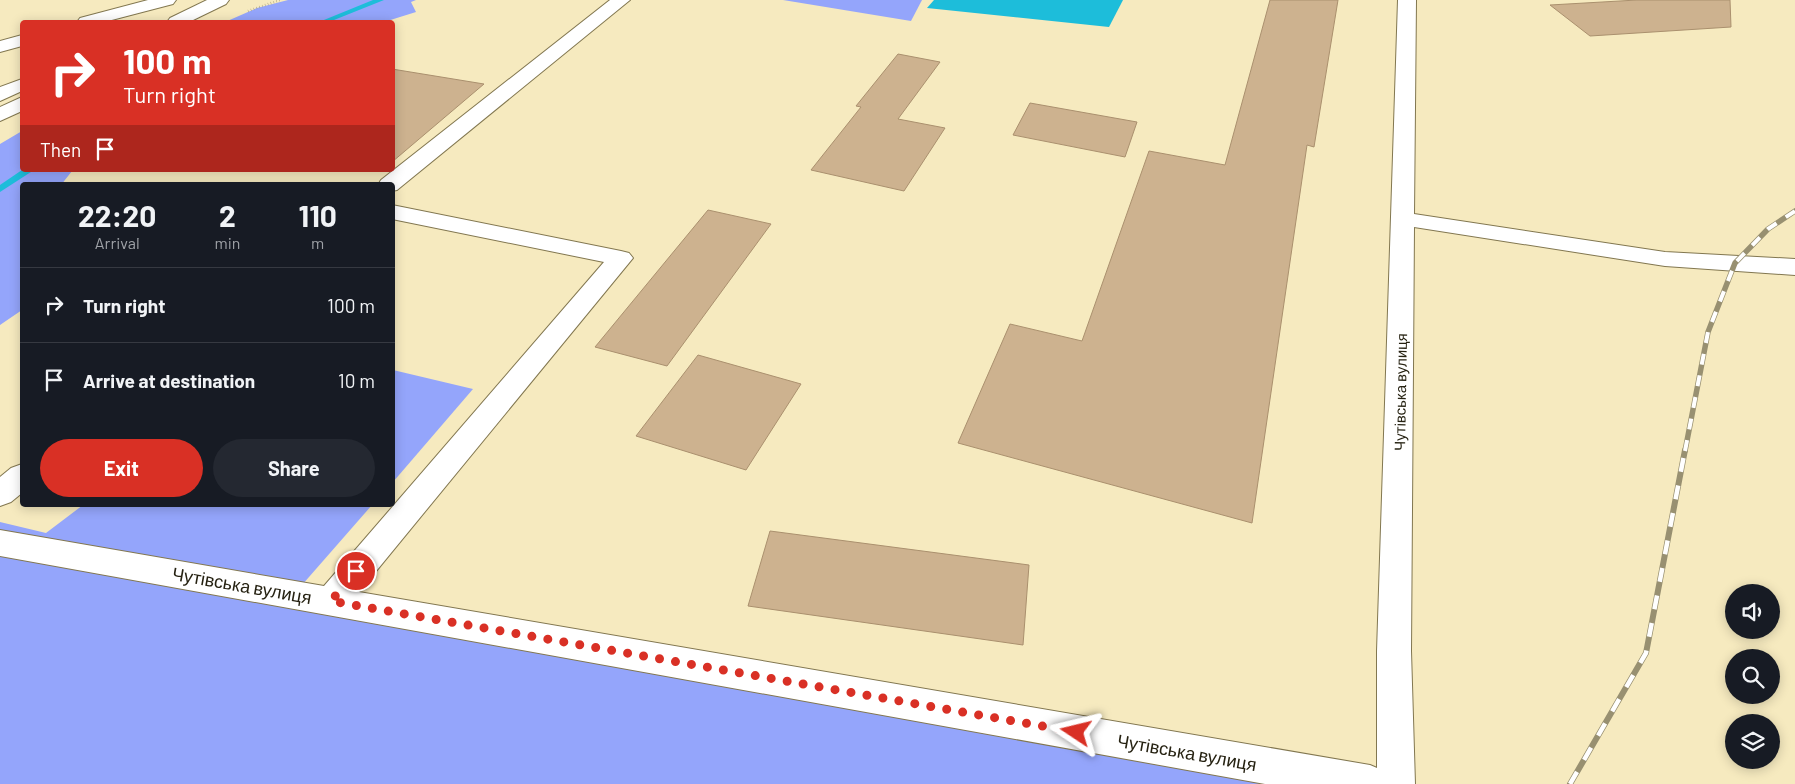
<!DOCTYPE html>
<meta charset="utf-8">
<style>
:root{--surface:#171b24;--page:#242831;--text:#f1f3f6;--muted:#9ea1a6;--line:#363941;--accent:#d93025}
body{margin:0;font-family:Barlow,sans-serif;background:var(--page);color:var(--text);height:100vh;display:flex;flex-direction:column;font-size:19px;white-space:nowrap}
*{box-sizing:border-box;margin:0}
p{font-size:16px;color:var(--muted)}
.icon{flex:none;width:28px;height:28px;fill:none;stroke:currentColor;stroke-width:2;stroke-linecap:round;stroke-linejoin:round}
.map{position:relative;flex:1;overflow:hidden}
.drawer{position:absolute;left:20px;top:182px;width:375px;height:325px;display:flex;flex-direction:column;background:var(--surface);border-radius:5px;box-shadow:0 2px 12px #0003}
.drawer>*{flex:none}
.hud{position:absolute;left:20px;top:20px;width:375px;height:152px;border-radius:5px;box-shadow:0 2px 12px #0003;background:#d93025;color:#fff;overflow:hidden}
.controls{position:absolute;left:1725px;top:584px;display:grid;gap:10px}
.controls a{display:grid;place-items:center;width:55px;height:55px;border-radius:50%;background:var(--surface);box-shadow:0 2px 12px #0003;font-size:25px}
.pin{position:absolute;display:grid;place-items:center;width:42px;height:42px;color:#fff;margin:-21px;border:2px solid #fff;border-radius:50%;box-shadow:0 1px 5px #0007}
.me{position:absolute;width:55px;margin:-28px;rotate:280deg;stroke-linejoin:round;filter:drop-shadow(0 0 4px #0008)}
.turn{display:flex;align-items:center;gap:18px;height:105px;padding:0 20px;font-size:22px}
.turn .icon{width:65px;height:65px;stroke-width:2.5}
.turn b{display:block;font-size:35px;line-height:42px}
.then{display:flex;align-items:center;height:48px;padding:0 20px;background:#0003;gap:10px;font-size:19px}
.eta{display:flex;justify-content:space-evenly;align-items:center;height:85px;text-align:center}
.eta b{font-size:30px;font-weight:700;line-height:35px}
.cta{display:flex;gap:10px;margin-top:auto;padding:10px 20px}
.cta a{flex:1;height:58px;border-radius:30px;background:var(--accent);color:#fff;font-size:20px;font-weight:700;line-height:58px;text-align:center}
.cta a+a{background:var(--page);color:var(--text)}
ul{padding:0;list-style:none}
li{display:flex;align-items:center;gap:15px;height:75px;padding:0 20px;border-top:1px solid var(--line)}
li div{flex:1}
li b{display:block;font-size:19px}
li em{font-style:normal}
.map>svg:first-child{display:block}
</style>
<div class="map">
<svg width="1795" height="784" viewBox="0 0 1795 784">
<rect width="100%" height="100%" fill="#f6eabf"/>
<!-- forest -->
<g fill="#94a5fb">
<polygon points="288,0 416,0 411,2 416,12 384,22 225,22 257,8"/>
<polygon points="783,0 922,0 911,21"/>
<polygon points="22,131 22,170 77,170 72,171 61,185 22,185 22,310 0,325 0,144"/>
<polygon points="393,370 473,389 393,482 392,370"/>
<polygon points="83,505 372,505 288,601 1338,784 0,784 0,522 46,533"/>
</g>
<!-- water -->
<polygon fill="#1dbdda" points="934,0 1123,0 1109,27 927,8"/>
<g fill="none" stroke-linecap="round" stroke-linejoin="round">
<!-- stream -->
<g fill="#1dbdda" fill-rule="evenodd">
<polygon points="373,0 384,0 329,22 319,22"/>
<polygon points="22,170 34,170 0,192 0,185"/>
</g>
</g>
<!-- building -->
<g fill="#cdb28f" stroke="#aa906e">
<polygon points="1270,0 1338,0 1314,147 1307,145 1252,523 958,443 1010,324 1082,341 1149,151 1225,165"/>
<polygon points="1637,0 1730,0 1731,27 1590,36 1550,5"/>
<polygon points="898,54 940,62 898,119 945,128 904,191 811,170 861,107 856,106"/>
<polygon points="392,69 484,84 392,162"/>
<polygon points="1030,103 1137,122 1125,157 1013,135"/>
<polygon points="708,210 771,224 667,366 595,347"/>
<polygon points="698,355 801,384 746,470 636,436"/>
<polygon points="770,531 1029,565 1023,645 748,606"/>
</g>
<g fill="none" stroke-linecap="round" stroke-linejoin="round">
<!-- minor casing -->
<g stroke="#827750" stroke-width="2">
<g id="minor">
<polygon points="610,0 630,0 397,190 392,191 392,185 378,185 381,180"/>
<polygon points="1398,0 1416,0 1414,214 1665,252 1795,259 1795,275 1665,266 1414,227 1411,651 1415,784 1265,784 0,556 0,530 324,586 604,262 392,219 392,205 621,251 629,253 633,258 359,592 1370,765 1377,768 1377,651"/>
<polygon points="22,79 22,91 0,101 0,87"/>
<polygon points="22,464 22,493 11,502 0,506 0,477 11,468"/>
</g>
</g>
<!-- major casing -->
<g stroke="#827750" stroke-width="2">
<g id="major">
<polygon points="148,0 176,0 173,4 104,22 77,22 80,18"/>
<polygon points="207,0 229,0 226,4 189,22 167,22 170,18"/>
<polygon points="22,35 22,46 0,52 0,41"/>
<polygon points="22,97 22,111 0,121 0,107"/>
</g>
</g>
<!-- path -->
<polyline stroke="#a19979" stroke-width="2.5" stroke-dasharray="0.5 2.5" stroke-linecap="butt" points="248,11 280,0"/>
<!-- minor -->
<use href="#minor" fill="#fff" fill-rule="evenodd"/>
<!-- major -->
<use href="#major" fill="#fff" fill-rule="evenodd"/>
<!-- rail-far1 casing -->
<g stroke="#989071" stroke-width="5.5">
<polyline id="rail-far1" points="1685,451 1708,332 1735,263 1768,229 1795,211"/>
</g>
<!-- rail casing -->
<g stroke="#989071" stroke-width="6">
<polyline id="rail" points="1570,784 1646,653 1685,450"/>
</g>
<!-- rail-far1 -->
<use href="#rail-far1" stroke="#fff" stroke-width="4" stroke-dasharray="11" stroke-linecap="butt"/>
<!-- rail -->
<use href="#rail" stroke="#fff" stroke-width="4.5" stroke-dasharray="14" stroke-linecap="butt"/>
</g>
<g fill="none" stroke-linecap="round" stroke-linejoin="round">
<!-- route -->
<polyline stroke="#d93025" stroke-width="9" stroke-dasharray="0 16.2" points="356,571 331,601 1076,732"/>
</g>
<g text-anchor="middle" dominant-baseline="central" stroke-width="5" stroke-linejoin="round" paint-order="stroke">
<!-- street labels -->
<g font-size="15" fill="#262212" stroke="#fff">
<text transform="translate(1400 392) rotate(-89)">Чутівська вулиця</text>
</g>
<!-- near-street labels -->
<g font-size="18" fill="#262212" stroke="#fff">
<text transform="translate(242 585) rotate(10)">Чутівська вулиця</text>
<text transform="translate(1187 752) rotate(10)">Чутівська вулиця</text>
</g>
</g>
</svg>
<div class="controls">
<a><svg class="icon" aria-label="sound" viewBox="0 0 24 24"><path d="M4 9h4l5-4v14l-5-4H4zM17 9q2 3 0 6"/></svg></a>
<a><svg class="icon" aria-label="search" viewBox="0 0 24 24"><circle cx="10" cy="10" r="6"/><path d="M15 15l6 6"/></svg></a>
<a><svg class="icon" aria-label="layers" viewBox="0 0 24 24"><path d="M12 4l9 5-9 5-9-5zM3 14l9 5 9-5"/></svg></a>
</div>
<div class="pin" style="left:356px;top:571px;background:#d93025"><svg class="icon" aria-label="arrive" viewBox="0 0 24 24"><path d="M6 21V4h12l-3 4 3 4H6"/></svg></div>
<svg class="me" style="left:1076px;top:732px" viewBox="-20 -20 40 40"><path d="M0-17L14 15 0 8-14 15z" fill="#d93025" stroke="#fff" stroke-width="4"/></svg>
<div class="hud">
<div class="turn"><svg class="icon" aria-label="right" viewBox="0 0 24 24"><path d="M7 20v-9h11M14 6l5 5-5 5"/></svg><div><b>100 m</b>Turn right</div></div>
<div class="then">Then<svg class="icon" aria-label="arrive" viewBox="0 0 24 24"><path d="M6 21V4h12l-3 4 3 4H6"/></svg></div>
</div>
<section class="drawer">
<div class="eta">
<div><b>22:20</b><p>Arrival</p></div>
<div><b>2</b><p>min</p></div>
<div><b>110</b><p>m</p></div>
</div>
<ul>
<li><svg class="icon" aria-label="right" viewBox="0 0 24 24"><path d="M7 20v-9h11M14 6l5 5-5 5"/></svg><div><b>Turn right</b></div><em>100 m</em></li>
<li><svg class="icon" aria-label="arrive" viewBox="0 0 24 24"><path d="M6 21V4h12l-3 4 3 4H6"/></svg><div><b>Arrive at destination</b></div><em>10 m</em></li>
</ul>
<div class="cta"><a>Exit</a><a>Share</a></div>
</section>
</div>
